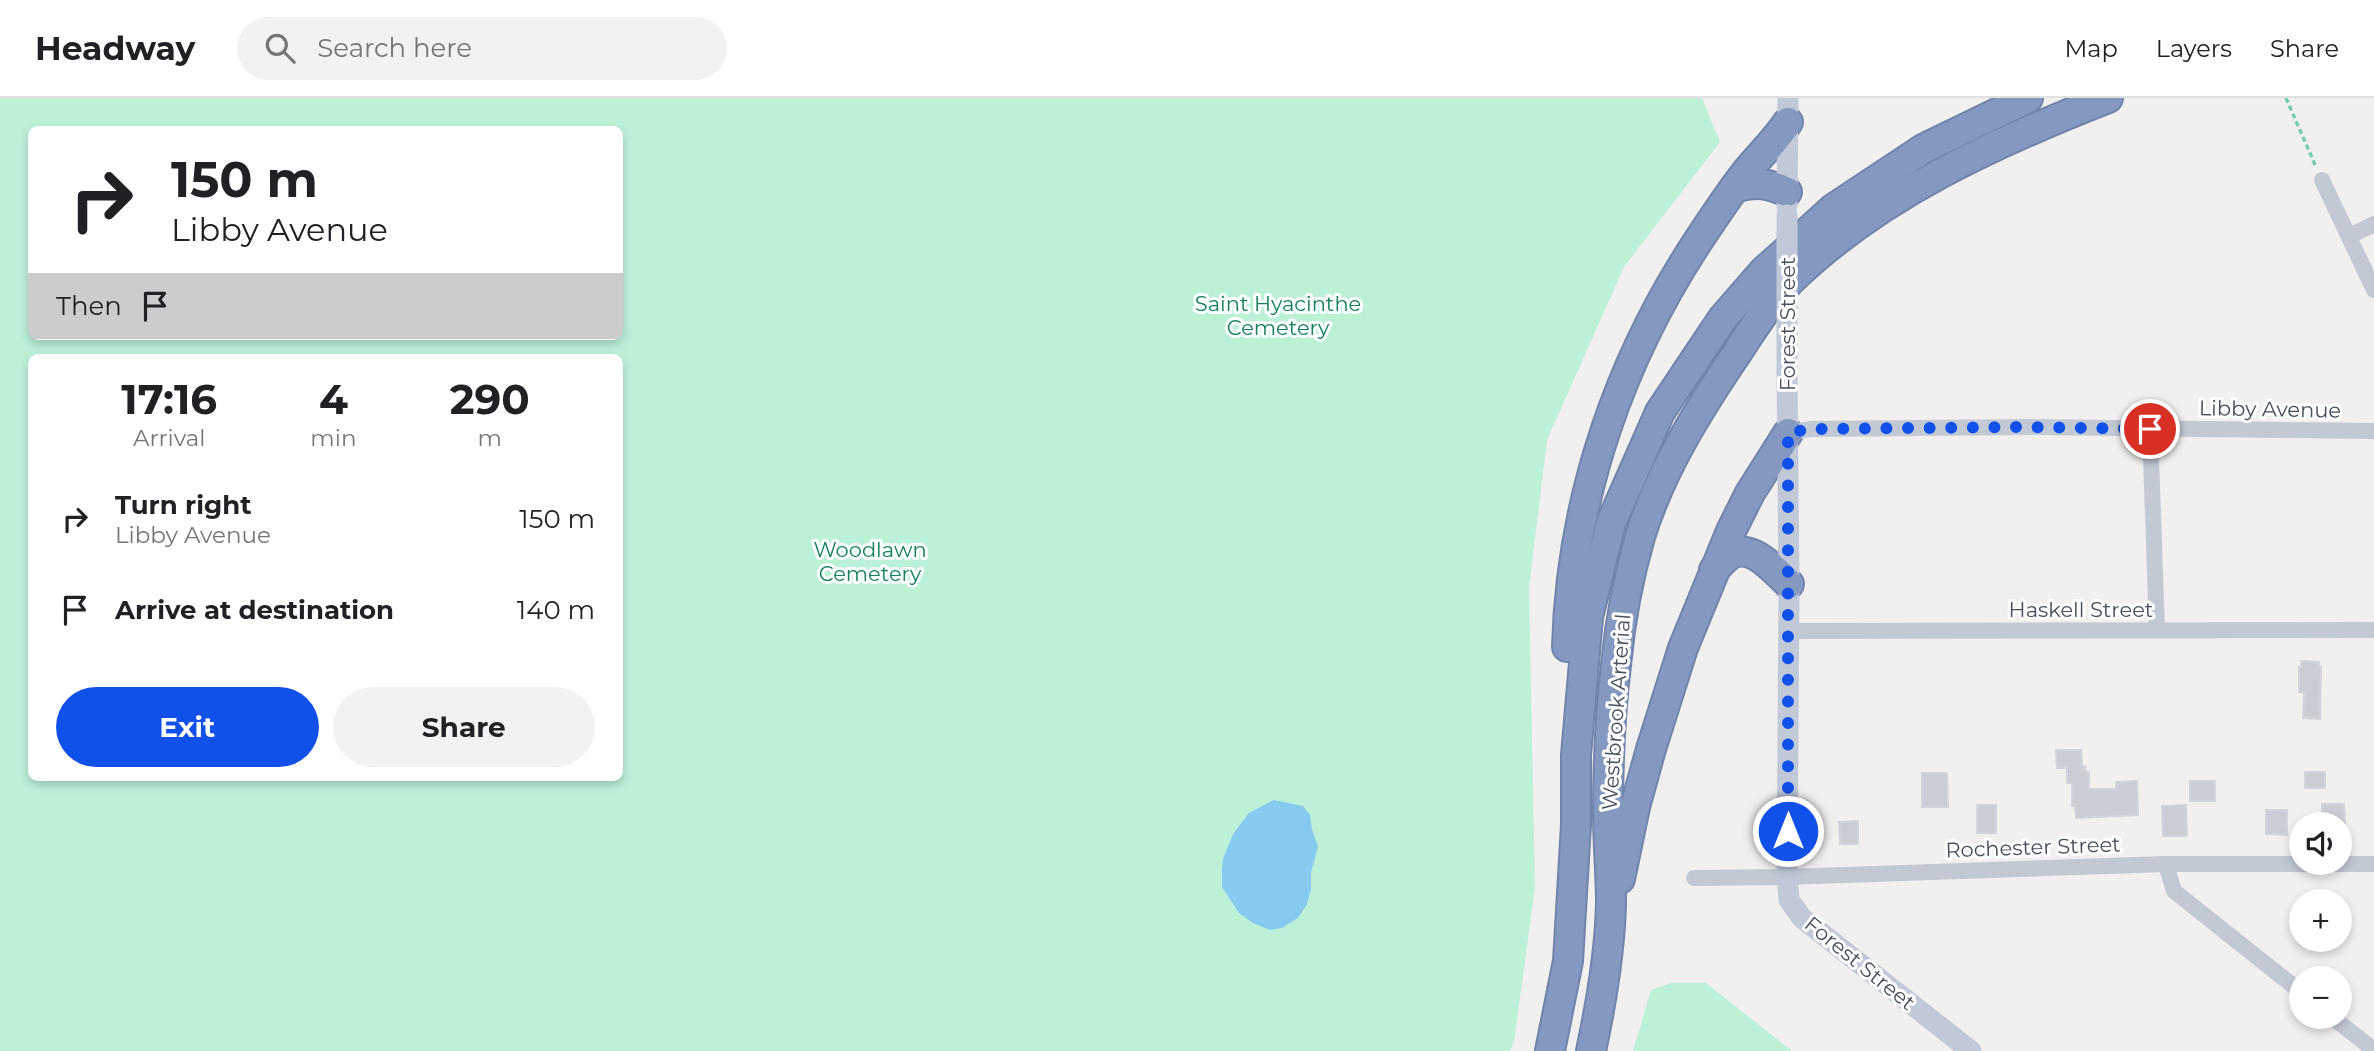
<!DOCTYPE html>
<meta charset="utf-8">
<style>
:root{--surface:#fff;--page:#f2f2f2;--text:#202124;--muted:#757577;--line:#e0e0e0;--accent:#1150e9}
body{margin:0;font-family:Montserrat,sans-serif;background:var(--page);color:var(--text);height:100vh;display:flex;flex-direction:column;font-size:26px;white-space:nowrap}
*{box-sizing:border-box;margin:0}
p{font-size:23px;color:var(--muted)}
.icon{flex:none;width:38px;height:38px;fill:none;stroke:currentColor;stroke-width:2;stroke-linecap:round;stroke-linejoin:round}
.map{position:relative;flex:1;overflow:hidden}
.drawer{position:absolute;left:28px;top:256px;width:595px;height:427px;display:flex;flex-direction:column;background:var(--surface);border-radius:10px;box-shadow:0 4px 10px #0003}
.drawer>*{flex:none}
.guide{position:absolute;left:28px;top:28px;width:595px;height:214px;border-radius:10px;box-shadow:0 4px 10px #0003;background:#fff;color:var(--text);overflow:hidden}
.buttons{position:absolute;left:2289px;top:714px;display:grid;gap:14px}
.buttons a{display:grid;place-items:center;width:63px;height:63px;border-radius:50%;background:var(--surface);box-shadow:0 4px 10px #0003;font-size:35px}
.pin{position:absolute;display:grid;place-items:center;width:60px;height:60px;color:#fff;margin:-30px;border:4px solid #fff;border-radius:50%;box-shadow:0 2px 7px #0007}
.me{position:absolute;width:77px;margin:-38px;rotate:0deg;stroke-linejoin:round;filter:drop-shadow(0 0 5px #0008)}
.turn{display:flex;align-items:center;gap:24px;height:147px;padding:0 28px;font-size:32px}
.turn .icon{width:91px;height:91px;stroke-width:2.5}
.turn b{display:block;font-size:49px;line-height:60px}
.then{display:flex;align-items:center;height:66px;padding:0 28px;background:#0003;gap:14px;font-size:26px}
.eta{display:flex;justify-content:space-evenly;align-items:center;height:119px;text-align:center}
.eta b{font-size:42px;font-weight:700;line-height:49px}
.button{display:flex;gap:14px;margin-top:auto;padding:14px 28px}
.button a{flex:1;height:80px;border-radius:42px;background:var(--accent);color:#fff;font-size:28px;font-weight:700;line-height:80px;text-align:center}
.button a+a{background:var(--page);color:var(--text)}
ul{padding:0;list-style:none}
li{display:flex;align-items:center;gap:21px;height:91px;padding:0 28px}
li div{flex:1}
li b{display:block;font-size:26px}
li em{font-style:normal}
header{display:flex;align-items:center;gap:42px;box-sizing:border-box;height:98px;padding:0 35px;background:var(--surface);border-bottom:2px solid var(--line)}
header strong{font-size:33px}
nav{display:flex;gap:38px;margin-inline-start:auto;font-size:24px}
.search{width:490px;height:63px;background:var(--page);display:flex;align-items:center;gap:18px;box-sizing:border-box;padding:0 24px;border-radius:38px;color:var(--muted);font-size:26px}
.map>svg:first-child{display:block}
</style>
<header>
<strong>Headway</strong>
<div class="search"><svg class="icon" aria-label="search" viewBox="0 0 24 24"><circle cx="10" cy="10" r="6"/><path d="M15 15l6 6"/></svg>Search here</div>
<nav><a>Map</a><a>Layers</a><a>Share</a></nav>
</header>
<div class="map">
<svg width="2374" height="953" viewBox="0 0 2374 953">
<rect width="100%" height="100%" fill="#f2efef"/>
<!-- green -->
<g fill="#bcf1d8" fill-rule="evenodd">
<path d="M 0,0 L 1702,0 L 1720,44 L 1624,169 L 1547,342 L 1529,490 L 1535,790 L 1514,944 L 1510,953 L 0,953 ZM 32,32 L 620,32 L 620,238 L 32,238 ZM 32,259 L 620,259 L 620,679 L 32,679 Z"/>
<polygon points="1672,885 1706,885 1792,953 1633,953 1651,892"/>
</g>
<!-- water -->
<polygon fill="#87caf0" points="1274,702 1303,708 1310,717 1312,732 1318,748 1311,775 1311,791 1307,806 1298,820 1282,830 1270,832 1253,825 1239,815 1222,789 1222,771 1223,761 1233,736 1249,715"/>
<!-- building -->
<g fill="#cbcdd5" stroke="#d3d4db" stroke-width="2">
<polygon points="2301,563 2319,564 2319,569 2321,569 2320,621 2303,620 2304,594 2299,594 2299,569 2302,569"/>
<polygon points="2056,652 2081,652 2082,668 2085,668 2086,674 2089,674 2089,691 2116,691 2116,684 2137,683 2138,717 2076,720 2075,708 2072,708 2072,685 2067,685 2067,670 2057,670"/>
<rect x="2305" y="674" width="20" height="16"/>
<polygon points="1922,675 1947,675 1948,709 1922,709"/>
<rect x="2190" y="683" width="25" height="20"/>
<polygon points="2322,706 2344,706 2345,726 2322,726"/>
<rect x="1977" y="707" width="19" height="28"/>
<polygon points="2186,707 2187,738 2163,738 2162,708"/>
<polygon points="2266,712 2287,712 2287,737 2266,736"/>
<polygon points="1858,723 1858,746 1840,746 1839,724"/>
</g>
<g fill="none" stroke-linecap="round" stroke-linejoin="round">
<!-- highway casing -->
<g stroke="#7084ac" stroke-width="32">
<g id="highway">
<path d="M 1737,89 C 1757,84 1768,85 1787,94"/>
<path d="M 1714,472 C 1719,467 1725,460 1731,456 C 1753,445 1775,473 1789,486"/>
<path d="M 1567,549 C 1571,399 1621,257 1704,134 C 1718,113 1732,92 1747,73 C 1761,56 1776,42 1788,24"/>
<polyline points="1620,781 1635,709 1651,651 1683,550 1731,433 1750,395 1788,335"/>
<polyline points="1550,953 1568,863 1576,727 1576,657 1588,519 1611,425 1660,314 1723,220 1763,174 1834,110 1923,51 2028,0"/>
<path d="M 1591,953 C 1601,906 1610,854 1611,805 C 1611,776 1608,746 1608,716 C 1608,667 1610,616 1616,567 C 1620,524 1628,480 1640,439 C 1660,373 1699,311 1737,255 C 1752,232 1771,202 1790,183 C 1878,97 1996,44 2108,0"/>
</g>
</g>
<!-- path -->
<polyline stroke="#72d0b0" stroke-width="3.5" stroke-dasharray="5 3.5" stroke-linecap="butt" points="2286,0 2316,69"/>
<!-- street -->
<g stroke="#c2c9d5" stroke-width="16">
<polyline points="2322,82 2374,192"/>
<polyline points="2350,138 2374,126"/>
<polyline points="2150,331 2157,532"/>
<polyline points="1788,335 1810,331 2027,329 2374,333"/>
<polyline points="1789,533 2374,532"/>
<polyline points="2166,766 2174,793 2301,894"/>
<polyline points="1694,780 1787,779 2166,766 2374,766"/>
<polyline points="2332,919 2374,952"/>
</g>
<!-- secondary -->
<g stroke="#c1c9d9" stroke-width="21">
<polyline points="1787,108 1788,0"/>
<polyline points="1787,274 1789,486 1787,779 1789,802 1802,820 1971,953"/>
</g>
<!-- highway -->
<use href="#highway" stroke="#8599c0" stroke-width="28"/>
<!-- secondary-bridge -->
<polyline stroke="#c1c9d9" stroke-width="21" points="1787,274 1787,117"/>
</g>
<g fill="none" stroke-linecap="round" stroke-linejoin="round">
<!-- route -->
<polyline stroke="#1150e9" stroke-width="12" stroke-dasharray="0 21.6" points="1788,733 1788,335 1810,331 2027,329 2150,331"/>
</g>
<g text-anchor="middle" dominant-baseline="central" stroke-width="6" stroke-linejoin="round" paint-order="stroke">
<!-- park labels -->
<g font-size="21" fill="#13825b" stroke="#fff">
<text x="1278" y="205">Saint Hyacinthe<tspan x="1278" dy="24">Cemetery</tspan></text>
<text x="870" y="451">Woodlawn<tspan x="870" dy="24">Cemetery</tspan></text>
</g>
<!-- street labels -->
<g font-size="21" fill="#464f5d" stroke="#fff">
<text transform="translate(1787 226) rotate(-90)">Forest Street</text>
<text transform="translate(2270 311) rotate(1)">Libby Avenue</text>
<text x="2081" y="511">Haskell Street</text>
<text transform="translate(1616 614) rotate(-86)">Westbrook Arterial</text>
<text transform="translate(2033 749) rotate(-2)">Rochester Street</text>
<text transform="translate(1860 865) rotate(39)">Forest Street</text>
</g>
</g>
</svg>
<div class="buttons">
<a><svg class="icon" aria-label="sound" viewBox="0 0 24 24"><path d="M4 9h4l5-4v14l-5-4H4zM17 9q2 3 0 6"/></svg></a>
<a>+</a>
<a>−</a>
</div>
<div class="pin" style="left:2150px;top:331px;background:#d93025"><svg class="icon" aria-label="arrive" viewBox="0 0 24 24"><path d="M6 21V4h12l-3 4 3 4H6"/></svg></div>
<svg class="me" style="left:1788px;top:733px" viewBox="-20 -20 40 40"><circle r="17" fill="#1150e9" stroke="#fff" stroke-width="3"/><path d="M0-11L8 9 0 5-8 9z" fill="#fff"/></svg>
<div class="guide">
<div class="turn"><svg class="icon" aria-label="right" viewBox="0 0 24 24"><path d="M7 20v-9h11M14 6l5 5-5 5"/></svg><div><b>150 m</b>Libby Avenue</div></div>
<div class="then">Then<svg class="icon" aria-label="arrive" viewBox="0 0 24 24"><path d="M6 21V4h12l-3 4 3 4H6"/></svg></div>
</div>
<section class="drawer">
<div class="eta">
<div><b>17:16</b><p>Arrival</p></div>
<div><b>4</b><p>min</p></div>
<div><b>290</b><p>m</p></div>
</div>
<ul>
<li><svg class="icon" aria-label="right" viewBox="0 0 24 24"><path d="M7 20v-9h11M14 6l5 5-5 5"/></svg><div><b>Turn right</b><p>Libby Avenue</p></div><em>150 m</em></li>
<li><svg class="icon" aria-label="arrive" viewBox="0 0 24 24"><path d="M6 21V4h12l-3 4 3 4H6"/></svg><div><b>Arrive at destination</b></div><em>140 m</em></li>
</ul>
<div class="button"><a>Exit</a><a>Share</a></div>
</section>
</div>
